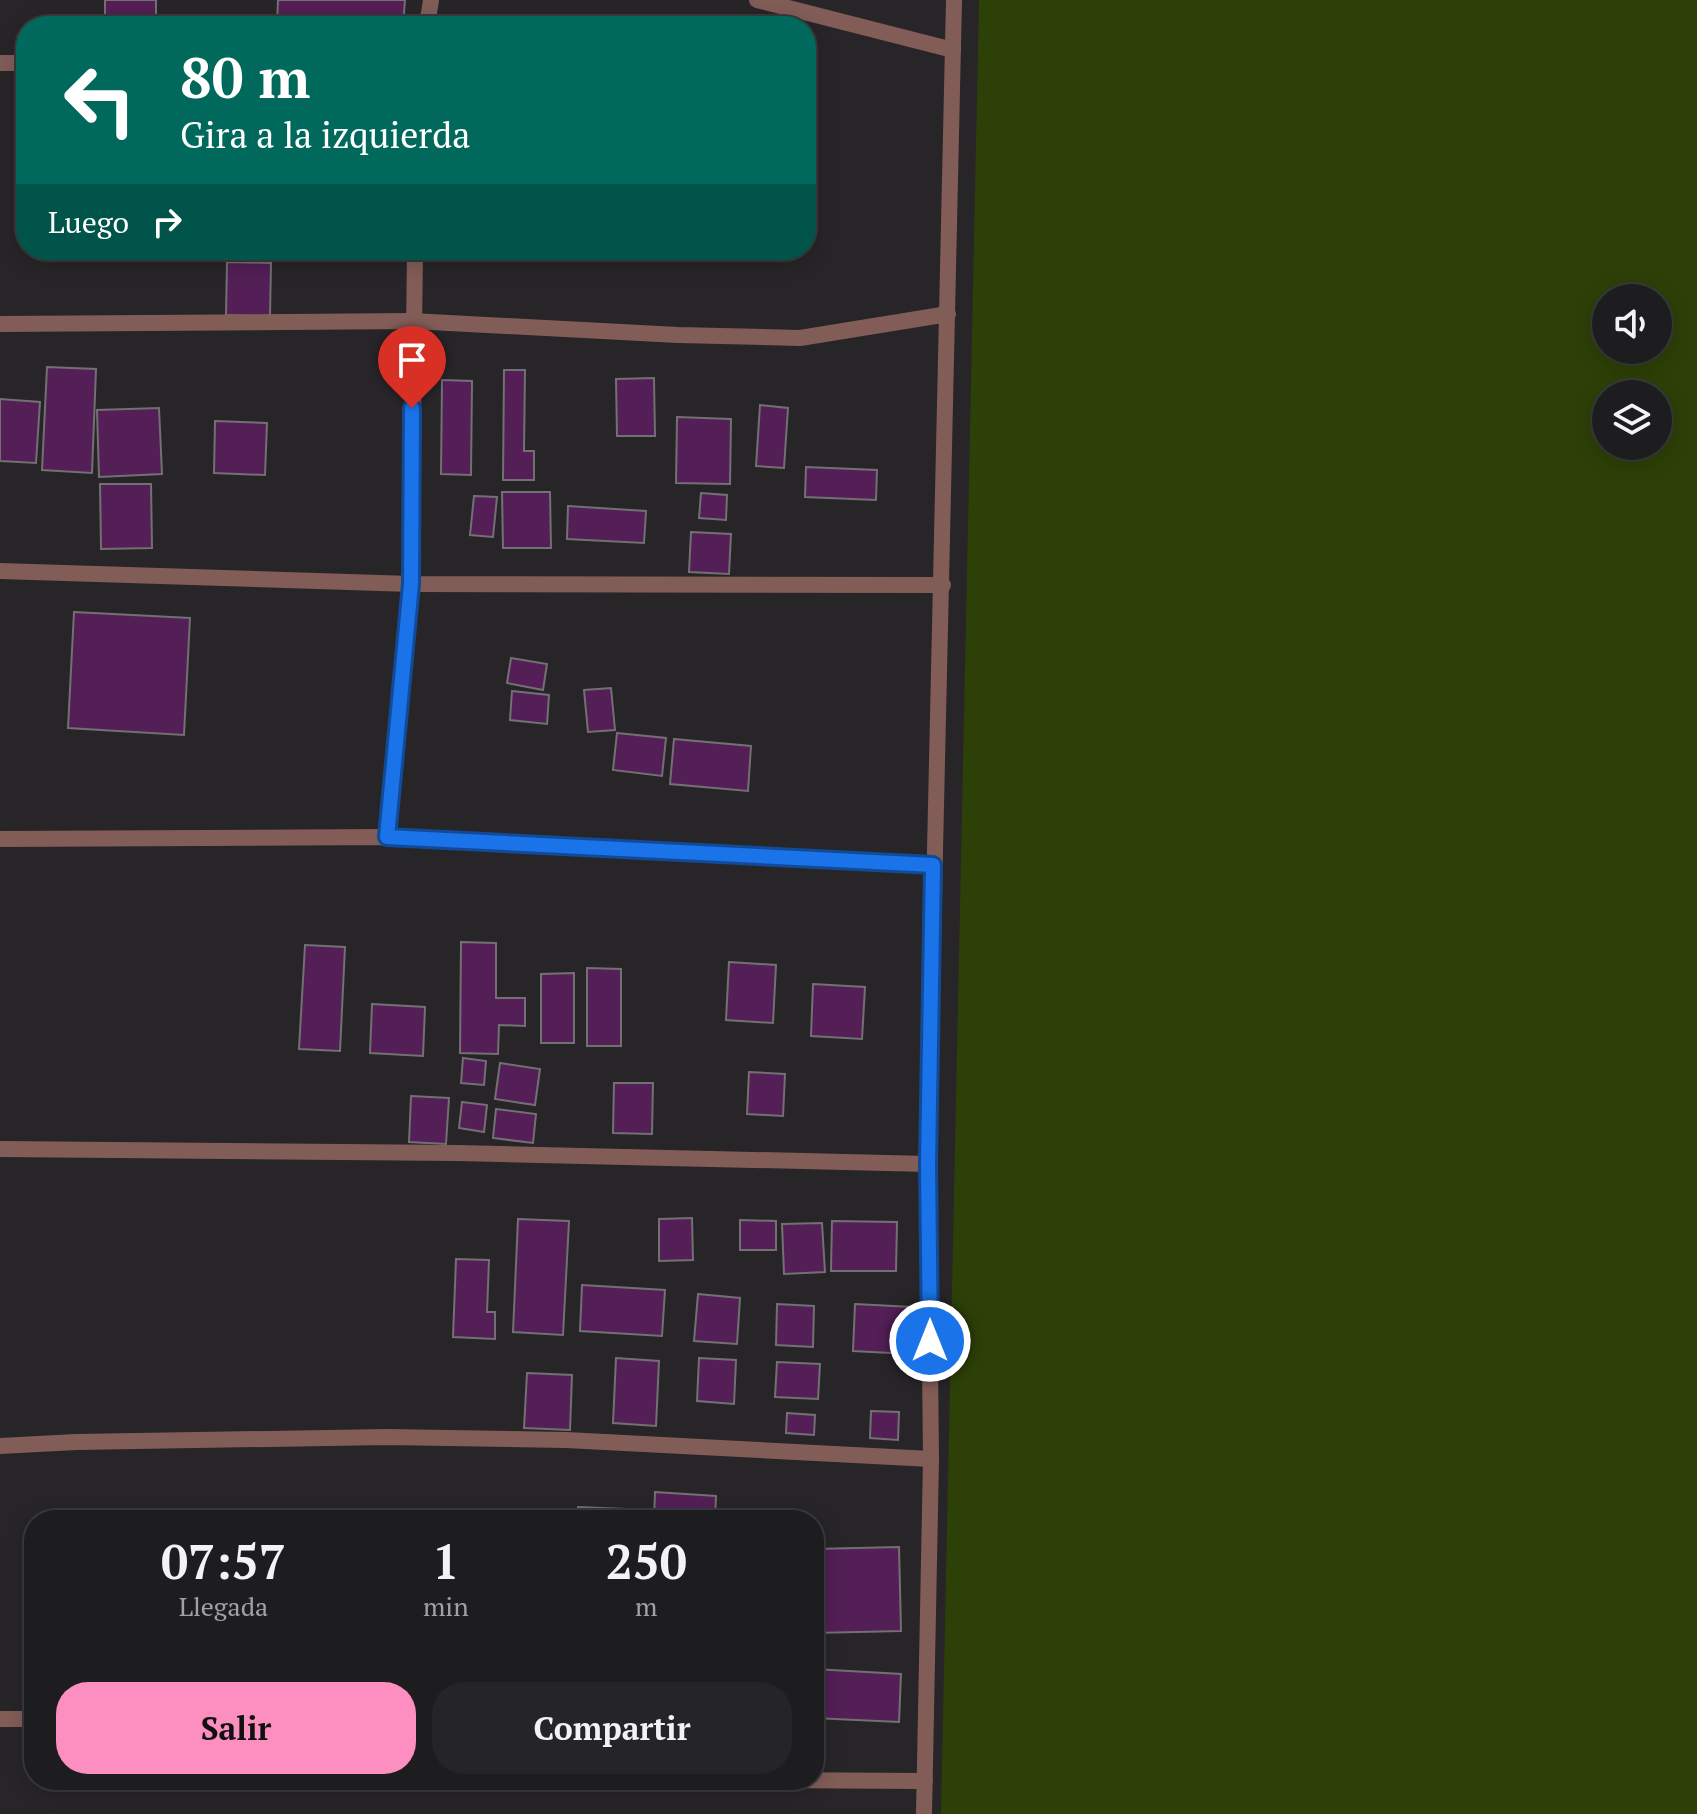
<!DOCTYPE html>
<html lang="es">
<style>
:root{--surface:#1d1c1e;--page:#252527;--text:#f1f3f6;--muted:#a0a1a4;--line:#3b3a3c;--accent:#fd8ec0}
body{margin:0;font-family:"PT Serif",serif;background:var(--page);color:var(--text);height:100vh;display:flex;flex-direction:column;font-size:30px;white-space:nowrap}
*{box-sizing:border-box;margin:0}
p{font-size:26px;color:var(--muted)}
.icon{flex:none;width:44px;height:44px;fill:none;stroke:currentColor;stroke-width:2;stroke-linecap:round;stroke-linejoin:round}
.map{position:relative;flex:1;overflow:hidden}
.drawer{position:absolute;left:24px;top:1510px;width:800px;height:280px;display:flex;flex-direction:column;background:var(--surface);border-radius:32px;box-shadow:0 4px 20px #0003,0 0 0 2px var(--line)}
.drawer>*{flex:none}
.hud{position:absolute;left:16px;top:16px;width:800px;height:244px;border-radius:32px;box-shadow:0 4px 20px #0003,0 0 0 2px var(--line);background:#00695c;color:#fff;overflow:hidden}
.fabs{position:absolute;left:1592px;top:284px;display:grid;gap:16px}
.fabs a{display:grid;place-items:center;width:80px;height:80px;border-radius:50%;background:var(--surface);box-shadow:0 4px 20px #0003,0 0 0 2px var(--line);font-size:40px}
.pin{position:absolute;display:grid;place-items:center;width:68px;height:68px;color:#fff;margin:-82px -34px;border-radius:50% 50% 50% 0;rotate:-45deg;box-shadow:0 0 8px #0007}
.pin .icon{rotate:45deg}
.me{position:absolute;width:88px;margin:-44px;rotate:0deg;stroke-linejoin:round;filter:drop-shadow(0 0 6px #0008)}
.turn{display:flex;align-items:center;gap:28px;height:168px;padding:0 32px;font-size:36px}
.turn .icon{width:104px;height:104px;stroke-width:2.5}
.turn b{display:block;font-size:56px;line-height:68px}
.then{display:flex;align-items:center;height:76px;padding:0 32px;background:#0003;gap:16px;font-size:30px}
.eta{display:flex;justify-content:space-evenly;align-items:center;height:136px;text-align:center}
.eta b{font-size:48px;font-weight:600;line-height:56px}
.action{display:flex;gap:16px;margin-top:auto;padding:16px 32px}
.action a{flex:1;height:92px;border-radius:32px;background:var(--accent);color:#111;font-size:32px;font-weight:600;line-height:92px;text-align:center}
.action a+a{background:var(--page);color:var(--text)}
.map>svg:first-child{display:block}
</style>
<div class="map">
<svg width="1697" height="1814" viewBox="0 0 1697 1814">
<rect width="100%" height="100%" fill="#272528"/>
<!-- green -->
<path fill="#2d4007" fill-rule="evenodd" d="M 979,0 L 1697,0 L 1697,1814 L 941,1814 ZM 1606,298 L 1658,298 L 1658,350 L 1606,350 ZM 1606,394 L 1658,394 L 1658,446 L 1606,446 Z"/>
<!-- building -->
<g fill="#531f56" stroke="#727072" stroke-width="2">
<rect x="105" y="0" width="51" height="26"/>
<polygon points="278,0 405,0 403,26 277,26"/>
<polygon points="228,250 266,250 265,256"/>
<polygon points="227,262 271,263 270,316 226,315"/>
<polygon points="47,367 96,369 92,473 42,470"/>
<polygon points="504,370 525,370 524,451 534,451 534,480 503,480"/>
<polygon points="654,378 655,436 617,436 616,379"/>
<polygon points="442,380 472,381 471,475 441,474"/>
<polygon points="0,399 40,402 36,463 0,461"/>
<polygon points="760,405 788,408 784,468 756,466"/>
<polygon points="159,408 162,474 99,477 97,410"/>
<polygon points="677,417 731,419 730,484 676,483"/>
<polygon points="215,421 267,423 265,475 214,473"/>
<polygon points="806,467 877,470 876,500 805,497"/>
<polygon points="100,484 151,484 152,548 101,549"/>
<polygon points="502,492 550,492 551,548 503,548"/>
<polygon points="701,493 727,495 726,520 699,518"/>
<polygon points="474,496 497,497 493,537 470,535"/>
<polygon points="568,506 646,511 644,543 567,539"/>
<polygon points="691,532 731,534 729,574 689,572"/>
<polygon points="74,612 190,618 184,735 68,728"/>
<polygon points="511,658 547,664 543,690 507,683"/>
<polygon points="611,688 615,730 588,732 584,690"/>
<polygon points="512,691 549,695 547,724 510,720"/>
<polygon points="617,733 666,738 662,776 613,770"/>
<polygon points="674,739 751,746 748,791 670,784"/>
<polygon points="461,942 496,943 496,998 525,998 525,1026 499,1025 498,1054 460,1053"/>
<polygon points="305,945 345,947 340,1051 299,1049"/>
<polygon points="729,962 776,965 773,1023 726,1020"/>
<polygon points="587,968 621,969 621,1046 587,1046"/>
<polygon points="574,973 574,1043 541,1043 541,974"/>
<polygon points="813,984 865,987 862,1039 811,1036"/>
<polygon points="372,1004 425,1007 423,1056 370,1053"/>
<polygon points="463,1058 486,1061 484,1085 461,1083"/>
<polygon points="500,1063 540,1069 535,1105 495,1099"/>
<polygon points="749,1072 785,1074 783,1116 747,1114"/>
<polygon points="614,1083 653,1083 652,1134 613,1133"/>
<polygon points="411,1096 449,1098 446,1144 409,1142"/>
<polygon points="462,1102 487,1105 484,1132 459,1128"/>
<polygon points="496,1109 536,1114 533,1143 493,1138"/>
<polygon points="692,1218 693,1260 659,1261 659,1219"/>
<polygon points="518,1219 569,1221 563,1335 513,1332"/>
<polygon points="740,1220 776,1221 776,1250 740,1250"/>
<polygon points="832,1221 897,1222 896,1271 831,1271"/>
<polygon points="822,1223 825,1272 784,1274 782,1224"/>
<polygon points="456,1259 489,1260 487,1312 495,1312 495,1339 453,1337"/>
<polygon points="582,1285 665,1290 662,1336 580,1331"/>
<polygon points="698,1294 740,1298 737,1344 694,1341"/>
<polygon points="777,1304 814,1306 813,1347 776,1345"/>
<polygon points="855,1304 912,1307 910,1354 853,1351"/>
<polygon points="616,1358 659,1361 656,1426 613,1423"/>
<polygon points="699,1358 736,1360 734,1404 697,1401"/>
<polygon points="777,1362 820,1364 818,1399 775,1397"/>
<polygon points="527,1373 572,1375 570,1430 524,1428"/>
<polygon points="871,1411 899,1412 898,1440 870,1438"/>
<polygon points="787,1413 815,1415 814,1435 786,1433"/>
<polygon points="655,1492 716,1496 715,1520 654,1520"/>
<polygon points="578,1507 626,1509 625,1520 578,1520"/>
<polygon points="899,1547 901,1631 814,1633 814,1549"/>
<polygon points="814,1669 901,1674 899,1722 814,1718"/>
</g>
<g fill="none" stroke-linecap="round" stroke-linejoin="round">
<!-- street -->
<g stroke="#825d58" stroke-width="16">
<polyline points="757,0 953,50"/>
<polyline points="427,26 431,0"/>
<polyline points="0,63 26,63"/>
<polyline points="0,324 412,321 678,335 800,338 948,314"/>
<polyline points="0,571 411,584 943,585"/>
<polyline points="387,837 411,584 415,250"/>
<polyline points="0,839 387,837 933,865"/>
<polyline points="0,1149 458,1153 928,1164"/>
<polyline points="0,1446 76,1442 387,1437 566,1440 931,1459"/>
<polyline points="0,1719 34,1719"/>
<polyline points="743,1780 925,1781"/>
<polyline points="924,1814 931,1459 928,1164 954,0"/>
</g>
</g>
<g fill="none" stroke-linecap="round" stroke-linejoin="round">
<!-- route casing -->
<g stroke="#114b97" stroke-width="20">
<polyline id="route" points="412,408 411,584 387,837 933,865 928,1164 930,1341"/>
</g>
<!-- route -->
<use href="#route" stroke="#1a73e8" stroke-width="14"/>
</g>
</svg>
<div class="fabs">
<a><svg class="icon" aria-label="sound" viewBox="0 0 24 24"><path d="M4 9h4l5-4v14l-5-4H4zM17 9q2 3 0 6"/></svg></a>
<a><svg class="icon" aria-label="layers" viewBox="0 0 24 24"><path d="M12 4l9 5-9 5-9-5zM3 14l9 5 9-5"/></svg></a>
</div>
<div class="pin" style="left:412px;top:408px;background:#d93025"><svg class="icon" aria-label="arrive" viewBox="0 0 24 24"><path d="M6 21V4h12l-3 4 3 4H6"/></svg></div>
<svg class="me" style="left:930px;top:1341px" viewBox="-20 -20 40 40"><circle r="17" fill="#1a73e8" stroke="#fff" stroke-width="3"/><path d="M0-11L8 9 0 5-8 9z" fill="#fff"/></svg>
<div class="hud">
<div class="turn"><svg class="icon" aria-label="left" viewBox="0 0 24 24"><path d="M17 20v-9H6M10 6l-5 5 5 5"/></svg><div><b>80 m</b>Gira a la izquierda</div></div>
<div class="then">Luego<svg class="icon" aria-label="right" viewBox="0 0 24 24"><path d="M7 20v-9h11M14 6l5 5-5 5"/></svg></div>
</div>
<section class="drawer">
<div class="eta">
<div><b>07:57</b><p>Llegada</p></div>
<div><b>1</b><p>min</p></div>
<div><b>250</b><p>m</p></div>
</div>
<div class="action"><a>Salir</a><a>Compartir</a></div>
</section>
</div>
